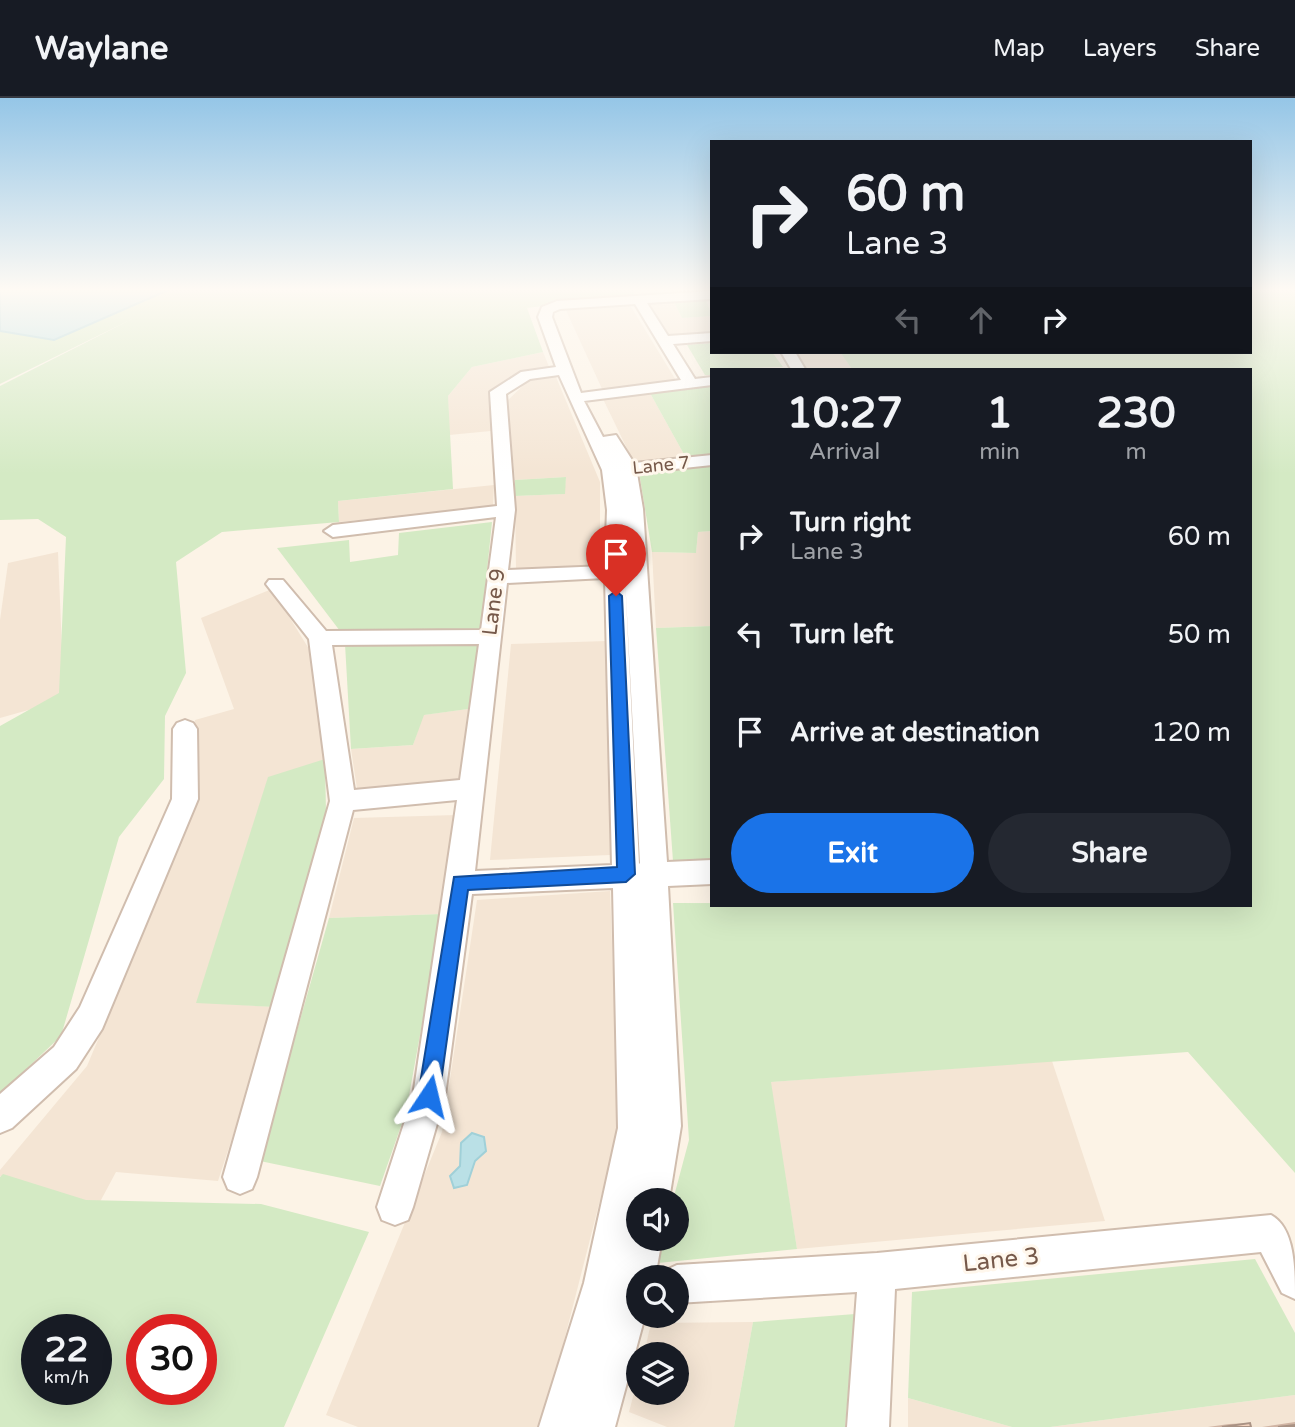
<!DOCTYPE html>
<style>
:root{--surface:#171b24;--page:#242831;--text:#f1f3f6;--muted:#9ea1a6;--line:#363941;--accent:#1a73e8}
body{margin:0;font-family:"Varela Round",sans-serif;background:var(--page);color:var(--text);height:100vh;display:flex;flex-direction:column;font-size:26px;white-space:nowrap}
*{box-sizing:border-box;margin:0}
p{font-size:23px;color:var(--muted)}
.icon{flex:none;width:38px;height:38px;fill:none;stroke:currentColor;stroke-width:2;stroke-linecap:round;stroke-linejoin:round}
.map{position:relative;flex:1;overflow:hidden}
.panel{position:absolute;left:710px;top:270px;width:542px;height:539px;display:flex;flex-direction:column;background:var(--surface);border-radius:0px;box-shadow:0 7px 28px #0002}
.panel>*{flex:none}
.hud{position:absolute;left:710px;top:42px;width:542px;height:214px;border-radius:0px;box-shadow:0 7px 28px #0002;background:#171b24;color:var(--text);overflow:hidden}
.tools{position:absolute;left:626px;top:1090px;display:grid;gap:14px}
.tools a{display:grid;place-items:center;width:63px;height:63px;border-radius:50%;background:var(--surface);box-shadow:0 7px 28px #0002;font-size:35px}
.speed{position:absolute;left:21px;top:1216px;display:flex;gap:14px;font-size:35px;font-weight:700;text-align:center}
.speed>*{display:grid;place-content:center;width:91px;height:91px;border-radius:50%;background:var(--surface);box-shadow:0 7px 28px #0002;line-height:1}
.speed small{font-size:18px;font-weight:400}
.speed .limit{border:10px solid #d22;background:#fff;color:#111}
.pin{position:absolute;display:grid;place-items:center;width:60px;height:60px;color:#fff;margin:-72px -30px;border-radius:50% 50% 50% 0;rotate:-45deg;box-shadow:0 0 7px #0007}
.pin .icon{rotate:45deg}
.me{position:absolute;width:77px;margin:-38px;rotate:10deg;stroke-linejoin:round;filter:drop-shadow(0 0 5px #0008)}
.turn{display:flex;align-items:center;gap:24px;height:147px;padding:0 21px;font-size:32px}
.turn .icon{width:91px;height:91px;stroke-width:2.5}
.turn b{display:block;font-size:49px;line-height:60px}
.lanes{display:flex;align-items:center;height:66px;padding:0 21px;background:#0003;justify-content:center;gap:35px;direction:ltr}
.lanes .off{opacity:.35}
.eta{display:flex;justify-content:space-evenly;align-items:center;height:119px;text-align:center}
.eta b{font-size:42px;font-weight:700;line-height:49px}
.action{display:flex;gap:14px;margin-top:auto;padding:14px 21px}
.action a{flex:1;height:80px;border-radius:42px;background:var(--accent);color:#fff;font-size:28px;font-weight:700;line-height:80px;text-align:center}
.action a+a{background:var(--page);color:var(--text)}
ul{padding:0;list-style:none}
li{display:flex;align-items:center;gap:21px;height:98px;padding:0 21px}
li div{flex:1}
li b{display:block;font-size:26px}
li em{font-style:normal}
header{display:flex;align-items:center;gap:42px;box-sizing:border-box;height:98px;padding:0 35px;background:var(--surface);border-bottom:2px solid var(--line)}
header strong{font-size:33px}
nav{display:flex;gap:38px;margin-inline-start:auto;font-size:24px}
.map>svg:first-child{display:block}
</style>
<header>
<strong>Waylane</strong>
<nav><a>Map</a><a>Layers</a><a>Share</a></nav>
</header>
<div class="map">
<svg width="1295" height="1329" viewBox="0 0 1295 1329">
<rect width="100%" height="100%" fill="#fcf3e6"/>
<!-- residential -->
<g fill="#f4e5d4">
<polygon points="674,204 682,220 712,218 712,235 671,239 648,205"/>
<polygon points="630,207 677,284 603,293 564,208"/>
<polygon points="543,254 550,271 493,293 491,333 449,337 448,298 472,269"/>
<polygon points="796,254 840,254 852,271 807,271"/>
<polygon points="556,279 600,384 600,468 516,471 515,398 564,396 566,379 515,382 507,303 530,281"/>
<polygon points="650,295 686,360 634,365 603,301"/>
<polygon points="494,387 493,409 339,424 338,403"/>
<polygon points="712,433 712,528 656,530 652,454 696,455 698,434"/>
<polygon points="58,454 64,602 0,620 0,522 8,465"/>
<polygon points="272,491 309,551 325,661 197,904 275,909 218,1083 116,1074 94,1115 0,1078 0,1072 87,968 193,715 195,622 234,611 201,520"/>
<polygon points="607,543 610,757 490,762 511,546"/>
<polygon points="468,611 458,691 358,697 351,651 413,647 423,617"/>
<polygon points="456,717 442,816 329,820 354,720"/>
<polygon points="610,793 619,1028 542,1329 358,1329 326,1317 442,1034 477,802"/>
<polygon points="1052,963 1105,1123 797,1151 770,984"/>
<polygon points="753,1224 734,1329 667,1329 629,1314 639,1276 639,1295 677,1295 677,1256 644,1256 651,1225"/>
<polygon points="1295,1297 1295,1329 1050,1329"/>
<polygon points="908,1300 1012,1329 908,1329"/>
</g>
<!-- green -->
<g fill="#d4eac4" fill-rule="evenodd">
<polygon points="0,190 633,190 634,197 527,210 543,254 472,269 448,298 453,391 338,403 339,424 222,434 176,464 186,575 165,618 164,681 119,739 61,938 0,996 0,628 59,595 66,439 38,421 0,422 0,288 136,219 0,286"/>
<polygon points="1251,190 1295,190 1295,1075 1188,954 771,984 797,1151 658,1165 664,1141 677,1141 677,1102 673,1102 689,1042 673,805 1251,807 1251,271 852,271 840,254 1251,254"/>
<polygon points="706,202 712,218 682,220 674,204"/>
<polygon points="712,245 712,254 772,254 783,269 712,271 712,277 705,277 687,247"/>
<polygon points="712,287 712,357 686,360 650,295"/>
<polygon points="712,366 712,433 698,434 696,455 652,454 639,374"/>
<polygon points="566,379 565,396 515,398 515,382"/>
<polygon points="492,424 481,531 340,533 277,450 349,442 350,464 398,457 399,435"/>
<polygon points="712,528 712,762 673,763 656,530"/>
<polygon points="481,544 468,611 424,617 413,647 351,651 345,546"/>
<polygon points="325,661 326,715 275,909 196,905 268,679"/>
<polygon points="442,816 406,1014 380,1088 260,1063 329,820"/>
<path d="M 3,1076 L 86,1102 L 261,1106 L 369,1134 L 284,1329 L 0,1329 L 0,1079 ZM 37,1232 L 96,1232 L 96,1292 L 37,1292 ZM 142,1232 L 201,1232 L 201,1292 L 142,1292 Z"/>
<polygon points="1255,1161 1295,1235 1295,1297 1050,1329 1012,1329 908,1300 912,1194"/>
<polygon points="855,1216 845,1329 734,1329 753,1224"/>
</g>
<!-- water -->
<g fill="#bae0e6" stroke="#a0d0d8" stroke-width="2">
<polygon points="0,190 173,190 54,242 0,233"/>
<polygon points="472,1035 484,1039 486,1053 475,1063 467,1087 454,1090 450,1078 460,1068 461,1045"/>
</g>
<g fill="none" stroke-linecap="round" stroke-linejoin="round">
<!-- minor casing -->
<g stroke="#d0bdae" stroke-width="4">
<g id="minor">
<path d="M 712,193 L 712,201 L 647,205 L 668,238 L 712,235 L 712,243 L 673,246 L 695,281 L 712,279 L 712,287 L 584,303 L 603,339 L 616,337 L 634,365 L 712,357 L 712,367 L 637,375 L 643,411 L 667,764 L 712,762 L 712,786 L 668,788 L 681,1028 L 669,1102 L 639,1102 L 639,1115 L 636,1110 L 633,1127 L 639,1125 L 639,1141 L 662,1141 L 655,1180 L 639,1180 L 639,1218 L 645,1218 L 615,1329 L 539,1329 L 584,1185 L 618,1030 L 613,790 L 472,796 L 445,998 L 413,1109 L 408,1122 L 395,1127 L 382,1122 L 377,1109 L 413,998 L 457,702 L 353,712 L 257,1079 L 252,1091 L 240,1096 L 228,1091 L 223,1079 L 330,703 L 309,541 L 266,486 L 269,482 L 283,482 L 326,533 L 481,532 L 496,419 L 333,439 L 324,433 L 333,427 L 497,408 L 490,294 L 521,274 L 556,269 L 538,219 L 542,209 L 557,203 ZM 635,206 L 681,282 L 581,295 L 552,219 L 553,214 L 560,211 ZM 559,277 L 602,372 L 607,412 L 605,468 L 508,472 L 515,412 L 506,296 L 530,281 ZM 625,479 L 640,765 L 639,766 ZM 605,480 L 612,767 L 475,773 L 507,485 ZM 479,546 L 460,682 L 354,692 L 332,547 Z"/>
<polygon points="781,254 795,254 805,271 791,271"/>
<polygon points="185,622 193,625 197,631 198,701 102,931 76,971 12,1030 0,1035 0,996 54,949 80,909 172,701 173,631 177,625"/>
<path d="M 1271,1117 C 1295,1130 1295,1171 1295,1201 L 1282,1195 L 1261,1154 L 895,1191 L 889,1329 L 847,1329 L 857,1194 L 677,1205 L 677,1180 L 661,1180 L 664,1173 L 677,1167 L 877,1155 Z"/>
</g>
</g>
<!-- minor -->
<use href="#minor" fill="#fff" fill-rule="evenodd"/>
</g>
<!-- wall -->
<g fill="#d0b4a3">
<polygon points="1295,1324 1295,1329 1262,1329"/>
<polygon points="1250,1325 1251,1329 1208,1329 1229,1326"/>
</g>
<!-- building -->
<g fill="#f2d1bd" stroke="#a99284" stroke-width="2">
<polygon points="1250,1325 1251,1329 1222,1329"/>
<polygon points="1295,1327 1295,1329 1278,1329"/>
</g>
<!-- sky -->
<linearGradient id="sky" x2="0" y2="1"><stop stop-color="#95c6e7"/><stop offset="0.51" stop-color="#fefaf4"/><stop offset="1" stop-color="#fefaf4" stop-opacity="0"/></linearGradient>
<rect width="1295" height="376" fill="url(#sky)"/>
<!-- route -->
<polygon fill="#1a73e8" stroke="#114b97" stroke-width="2" points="616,493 622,498 635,776 626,784 468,792 439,998 436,1005 429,1008 421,1005 418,998 454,779 617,769 609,498"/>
<g text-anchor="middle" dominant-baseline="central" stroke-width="6" stroke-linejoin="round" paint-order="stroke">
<!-- far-street labels -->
<g font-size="18" fill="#76594a" stroke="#fff7ec">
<text transform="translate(661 367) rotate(-6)">Lane 7</text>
</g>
<!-- street labels -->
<g font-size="21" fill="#76594a" stroke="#fff7ec">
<text transform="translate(494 504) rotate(-83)">Lane 9</text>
</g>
<!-- near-street labels -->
<g font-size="24" fill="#76594a" stroke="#fff7ec">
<text transform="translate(1001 1162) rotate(-6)">Lane 3</text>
</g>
</g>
</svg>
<div class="tools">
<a><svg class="icon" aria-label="sound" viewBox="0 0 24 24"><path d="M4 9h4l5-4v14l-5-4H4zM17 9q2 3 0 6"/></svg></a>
<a><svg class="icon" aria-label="search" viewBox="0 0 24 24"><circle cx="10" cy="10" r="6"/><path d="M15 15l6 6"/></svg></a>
<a><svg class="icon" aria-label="layers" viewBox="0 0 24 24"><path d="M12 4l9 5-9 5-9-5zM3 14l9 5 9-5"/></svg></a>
</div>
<div class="speed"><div>22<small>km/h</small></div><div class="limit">30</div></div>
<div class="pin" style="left:616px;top:498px;background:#d93025"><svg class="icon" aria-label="arrive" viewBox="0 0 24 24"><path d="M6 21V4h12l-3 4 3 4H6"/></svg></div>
<svg class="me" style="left:429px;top:998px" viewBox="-20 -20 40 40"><path d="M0-17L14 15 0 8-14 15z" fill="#1a73e8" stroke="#fff" stroke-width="4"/></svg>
<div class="hud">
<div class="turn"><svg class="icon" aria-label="right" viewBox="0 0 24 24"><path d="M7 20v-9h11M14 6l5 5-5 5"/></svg><div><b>60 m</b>Lane 3</div></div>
<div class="lanes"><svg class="icon off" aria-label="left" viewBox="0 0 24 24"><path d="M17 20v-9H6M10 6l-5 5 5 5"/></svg><svg class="icon off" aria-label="ahead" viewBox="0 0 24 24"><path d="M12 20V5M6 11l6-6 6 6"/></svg><svg class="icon" aria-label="right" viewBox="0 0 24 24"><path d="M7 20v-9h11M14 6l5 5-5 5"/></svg></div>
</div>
<section class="panel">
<div class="eta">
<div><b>10:27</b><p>Arrival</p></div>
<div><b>1</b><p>min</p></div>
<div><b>230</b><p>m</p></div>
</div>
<ul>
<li><svg class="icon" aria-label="right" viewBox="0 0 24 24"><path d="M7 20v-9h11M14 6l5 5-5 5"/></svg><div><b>Turn right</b><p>Lane 3</p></div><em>60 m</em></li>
<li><svg class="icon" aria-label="left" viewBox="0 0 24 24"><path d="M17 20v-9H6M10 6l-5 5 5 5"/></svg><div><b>Turn left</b></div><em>50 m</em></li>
<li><svg class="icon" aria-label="arrive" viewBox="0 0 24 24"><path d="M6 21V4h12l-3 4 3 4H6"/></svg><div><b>Arrive at destination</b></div><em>120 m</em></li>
</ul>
<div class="action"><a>Exit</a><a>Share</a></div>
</section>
</div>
